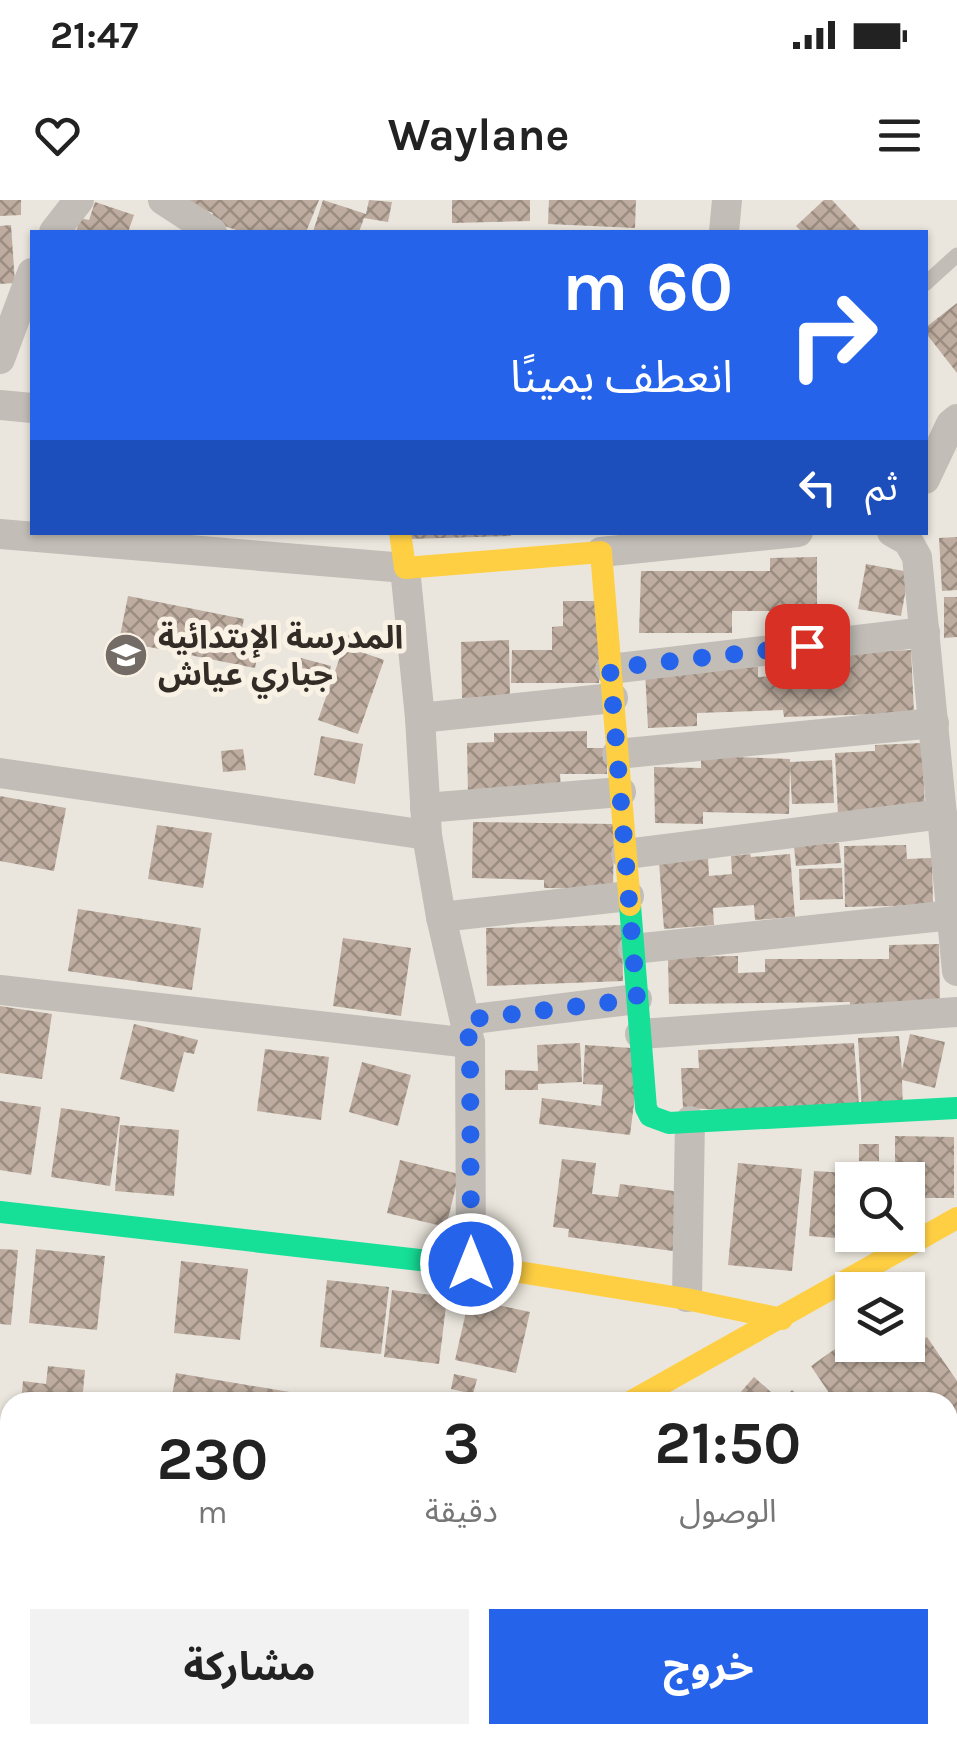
<!DOCTYPE html>
<html lang="ar">
<meta charset="utf-8">
<style>
:root{--surface:#fff;--page:#f2f2f2;--text:#222;--muted:#767676;--accent:#2563eb}
body{margin:0;font-family:Karla,"Noto Sans Arabic",sans-serif;background:var(--page);color:var(--text);direction:rtl;height:100vh;display:flex;flex-direction:column;font-size:38px;white-space:nowrap}
*{box-sizing:border-box;margin:0}
p{font-size:32px;color:var(--muted)}
.icon{flex:none;width:55px;height:55px;fill:none;stroke:currentColor;stroke-width:2;stroke-linecap:round;stroke-linejoin:round}
.map{position:relative;flex:1;overflow:hidden;direction:ltr}
.panel{position:absolute;left:0px;top:1192px;width:958px;height:352px;display:flex;flex-direction:column;background:var(--surface);border-radius:30px 30px 0 0;box-shadow:0 2px 8px #0004;direction:rtl}
.panel>*{flex:none}
.banner{position:absolute;left:30px;top:30px;width:898px;height:305px;border-radius:0px;box-shadow:0 2px 8px #0004;direction:rtl;background:#2563eb;color:#fff;overflow:hidden}
.fabs{position:absolute;left:835px;top:962px;display:grid;gap:20px}
.fabs a{display:grid;place-items:center;width:90px;height:90px;border-radius:0px;background:var(--surface);box-shadow:0 2px 8px #0004;font-size:50px}
.pin{position:absolute;display:grid;place-items:center;width:85px;height:85px;color:#fff;margin:-42px;border-radius:20px;box-shadow:0 5px 15px #0006}
.me{position:absolute;width:110px;margin:-55px;rotate:0deg;stroke-linejoin:round;filter:drop-shadow(0 0 8px #0008)}
.turn{display:flex;align-items:center;gap:35px;height:210px;padding:0 30px;font-size:45px}
.turn .icon{width:130px;height:130px;stroke-width:2.5}
.turn b{display:block;font-size:70px;line-height:85px}
.then{display:flex;align-items:center;height:95px;padding:0 30px;background:#0003;gap:20px;font-size:38px}
.eta{display:flex;justify-content:space-evenly;align-items:center;height:170px;text-align:center}
.eta b{font-size:60px;font-weight:700;line-height:70px}
.action{display:flex;gap:20px;margin-top:auto;padding:20px 30px}
.action a{flex:1;height:115px;border-radius:0px;background:var(--accent);color:#fff;font-size:40px;font-weight:700;line-height:115px;text-align:center}
.action a+a{background:var(--page);color:var(--text)}
.status{display:flex;justify-content:space-between;align-items:center;height:70px;padding:0 50px;background:var(--surface);direction:ltr}
.status svg{height:28px;fill:currentColor}
header{display:flex;justify-content:space-between;align-items:center;height:130px;padding:0 30px;background:var(--surface);font-size:45px;font-weight:700}
.map>svg:first-child{display:block}
</style>
<div class="status"><b>21:47</b><svg viewBox="0 0 49 12"><path d="M0 12V9h3v3zM5 12V6h3v6zM10 12V3h3v9zM15 12V0h3v12zM26 1h20v11H26zM47 4h2v5h-2z"/></svg></div>
<header><svg class="icon" aria-label="menu" viewBox="0 0 24 24"><path d="M4 6h16M4 12h16M4 18h16"/></svg>Waylane<svg class="icon" aria-label="heart" viewBox="0 0 24 24"><path d="M12 20l-8-8c-3-5 5-10 8-4 3-6 11-1 8 4z"/></svg></header>
<div class="map">
<svg width="957" height="1544" viewBox="0 0 957 1544">
<defs>
<pattern id="building-cross-hatch" width="8" height="8" patternUnits="userSpaceOnUse" patternTransform="scale(2.5)"><rect width="8" height="8" fill="#bdac9f"/><path d="M0 0l8 8M0 8l8-8" fill="none" stroke="#9a8c81"/></pattern>
</defs>
<rect width="100%" height="100%" fill="#eae6dd"/>
<!-- building -->
<g fill="url(#building-cross-hatch)">
<polygon points="0,0 21,0 21,15 0,16"/>
<polygon points="177,0 319,0 306,32 242,32 210,21 213,13"/>
<polygon points="323,0 366,14 369,0 392,2 388,22 364,18 359,32 313,32"/>
<polygon points="452,0 530,0 530,21 452,23"/>
<polygon points="549,0 636,0 635,28 548,24"/>
<polygon points="824,0 832,0 862,32 802,32 796,26"/>
<polygon points="95,2 134,15 128,32 76,32 80,18 89,20"/>
<polygon points="11,25 15,83 0,84 0,26"/>
<polygon points="957,103 957,173 925,132 925,128"/>
<polygon points="409,332 511,332 511,336 409,339"/>
<polygon points="957,337 957,390 942,391 939,338"/>
<polygon points="817,357 817,420 774,421 774,411 732,411 732,433 639,433 641,371 770,371 770,358"/>
<polygon points="866,364 909,372 901,416 858,409"/>
<polygon points="128,396 244,419 241,433 261,437 255,468 119,441"/>
<polygon points="944,397 957,397 957,437 944,438"/>
<polygon points="563,401 599,401 599,483 511,483 512,450 552,450 552,427 563,426"/>
<polygon points="348,434 368,441 364,453 384,460 358,534 318,520"/>
<polygon points="509,440 510,497 462,498 461,442"/>
<polygon points="911,450 914,513 784,517 783,510 697,513 697,526 648,528 645,471 758,467 758,477 799,475 798,454"/>
<polygon points="301,458 331,466 329,475 298,467"/>
<polygon points="587,531 587,548 607,548 607,574 560,574 561,591 468,593 467,543 494,542 494,533"/>
<polygon points="321,536 363,544 355,584 314,575"/>
<polygon points="922,543 925,610 838,614 835,553 875,551 875,545"/>
<polygon points="243,549 246,570 223,572 221,551"/>
<polygon points="701,556 790,559 790,562 832,560 834,603 792,604 790,566 789,614 703,612 703,624 655,623 654,567 701,568"/>
<polygon points="0,596 66,608 54,671 0,661"/>
<polygon points="473,622 614,624 613,689 544,688 544,680 472,678"/>
<polygon points="157,625 212,633 203,688 148,679"/>
<polygon points="839,643 841,663 796,666 794,646"/>
<polygon points="906,645 907,659 932,658 933,705 845,707 844,646"/>
<polygon points="750,654 751,657 790,654 795,717 755,720 754,705 713,708 714,725 664,729 659,662 708,658 709,676 732,674 731,656"/>
<polygon points="842,668 843,699 800,700 799,669"/>
<polygon points="78,709 201,728 192,790 68,771"/>
<polygon points="622,725 623,781 487,786 486,728"/>
<polygon points="343,738 411,748 401,816 333,806"/>
<polygon points="939,744 940,806 850,808 850,802 669,804 668,757 738,756 738,773 765,772 765,759 889,759 889,745"/>
<polygon points="0,806 52,814 42,879 0,873"/>
<polygon points="134,824 198,840 194,854 184,852 174,892 120,879"/>
<polygon points="910,834 945,842 935,888 902,880 903,911 862,912 858,838 899,836 902,870"/>
<polygon points="580,843 582,882 538,884 538,890 505,890 505,870 538,871 537,845"/>
<polygon points="854,843 860,917 683,908 681,868 699,868 698,850"/>
<polygon points="585,845 632,848 636,888 630,935 539,924 542,898 601,906 603,885 583,884"/>
<polygon points="265,849 329,857 321,920 257,911"/>
<polygon points="362,862 411,875 398,926 349,912"/>
<polygon points="0,901 41,907 31,975 0,970"/>
<polygon points="61,908 120,917 110,986 51,977"/>
<polygon points="120,925 179,930 174,996 115,991"/>
<polygon points="895,936 954,937 954,998 908,998 908,980 895,980"/>
<rect x="859" y="944" width="20" height="17"/>
<polygon points="562,959 596,963 592,994 618,997 620,984 681,992 673,1051 568,1037 569,1029 553,1027"/>
<polygon points="400,960 459,974 446,1027 387,1013"/>
<polygon points="738,963 802,969 792,1071 728,1065"/>
<polygon points="814,971 881,975 880,980 852,980 852,1035 877,1035 876,1041 809,1036"/>
<polygon points="0,1049 18,1050 11,1125 0,1124"/>
<polygon points="36,1049 105,1056 97,1130 29,1123"/>
<polygon points="181,1061 248,1069 240,1140 174,1133"/>
<polygon points="327,1080 389,1087 381,1154 320,1147"/>
<polygon points="392,1090 447,1097 439,1164 384,1157"/>
<polygon points="469,1099 530,1112 516,1173 455,1160"/>
<polygon points="852,1137 852,1145 909,1145 911,1148 927,1137 957,1181 957,1214 948,1220 948,1202 822,1202 831,1196 811,1166"/>
<polygon points="48,1166 85,1170 82,1202 21,1202 23,1181 46,1184"/>
<polygon points="176,1173 301,1194 300,1202 171,1202"/>
<polygon points="454,1174 477,1179 473,1194 451,1189"/>
<polygon points="754,1177 781,1201 792,1190 806,1202 732,1202"/>
<polygon points="70,1535 148,1535 147,1544 69,1544"/>
<polygon points="180,1535 251,1535 249,1544 178,1544"/>
<polygon points="269,1535 386,1535 389,1541 383,1544 252,1544"/>
<polygon points="398,1535 434,1535 417,1544 393,1544 390,1539"/>
</g>
<g fill="none" stroke-linecap="round" stroke-linejoin="round">
<!-- lane -->
<polyline stroke="#c2bdb7" stroke-width="15" points="925,84 957,55"/>
<!-- street -->
<g stroke="#c2bdb7" stroke-width="30">
<polyline points="163,0 212,32"/>
<polyline points="54,32 79,0"/>
<polyline points="724,32 727,0"/>
<polyline points="0,159 32,73"/>
<polyline points="0,205 32,208"/>
<polyline points="925,279 951,224 957,219"/>
<polyline points="892,332 908,341 917,357 957,771"/>
<polyline points="0,334 405,368 420,518 427,635 441,717 470,843 471,1064"/>
<polyline points="601,352 798,332"/>
<polyline points="610,469 925,432"/>
<polyline points="420,518 613,498"/>
<polyline points="617,554 934,523"/>
<polyline points="0,573 427,635"/>
<polyline points="425,608 621,592"/>
<polyline points="626,654 942,614"/>
<polyline points="441,717 629,696"/>
<polyline points="633,749 952,715"/>
<polyline points="0,790 470,843"/>
<polyline points="465,820 637,799"/>
<polyline points="640,834 957,812"/>
<polyline points="687,1097 690,921"/>
<polyline points="0,1248 10,1249"/>
<polyline points="0,1467 10,1469"/>
<polyline points="163,1544 164,1535"/>
<polyline points="450,1544 452,1535"/>
</g>
<!-- fast -->
<g stroke="#16e098" stroke-width="22">
<polyline points="630,705 646,908 650,916 669,923 957,908"/>
<polyline points="0,1012 507,1070"/>
<polyline points="21,1544 37,1535"/>
</g>
<!-- slow -->
<g stroke="#ffcf43" stroke-width="22">
<polyline points="400,332 405,368 601,352 630,705"/>
<polyline points="507,1070 686,1099 782,1119"/>
<polyline points="630,1202 957,1018"/>
</g>
</g>
<g fill="none" stroke-linecap="round" stroke-linejoin="round">
<!-- route -->
<polyline stroke="#2563eb" stroke-width="18" stroke-dasharray="0 32.4" points="471,1064 470,844 465,820 637,799 610,468 807,446"/>
</g>
<!-- icons -->
<defs>
<g id="school-disc" transform="scale(2.25)"><circle r="9.5" fill="#736c66" stroke="#f8f1e4"/><path d="M0-5L7-2L0 1L-7-2ZM-4 1L0 2.5L4 1V4Q0 6-4 4Z" fill="#fff"/></g>
</defs>
<g fill-rule="evenodd">
<use href="#school-disc" x="126" y="455"/>
</g>
<g text-anchor="middle" dominant-baseline="central" stroke-width="10" stroke-linejoin="round" paint-order="stroke">
<!-- poi labels -->
<g font-size="32" font-weight="bold" fill="#332b26" stroke="#f8f1e4" text-anchor="start">
<text x="158" y="437">المدرسة الإبتدائية<tspan x="158" dy="37">جباري عياش</tspan></text>
</g>
</g>
</svg>
<div class="fabs">
<a><svg class="icon" aria-label="search" viewBox="0 0 24 24"><circle cx="10" cy="10" r="6"/><path d="M15 15l6 6"/></svg></a>
<a><svg class="icon" aria-label="layers" viewBox="0 0 24 24"><path d="M12 4l9 5-9 5-9-5zM3 14l9 5 9-5"/></svg></a>
</div>
<div class="pin" style="left:807px;top:446px;background:#d93025"><svg class="icon" aria-label="arrive" viewBox="0 0 24 24"><path d="M6 21V4h12l-3 4 3 4H6"/></svg></div>
<svg class="me" style="left:471px;top:1064px" viewBox="-20 -20 40 40"><circle r="17" fill="#2563eb" stroke="#fff" stroke-width="3"/><path d="M0-11L8 9 0 5-8 9z" fill="#fff"/></svg>
<div class="banner">
<div class="turn"><svg class="icon" aria-label="right" viewBox="0 0 24 24"><path d="M7 20v-9h11M14 6l5 5-5 5"/></svg><div><b>60 m</b>انعطف يمينًا</div></div>
<div class="then">ثم<svg class="icon" aria-label="left" viewBox="0 0 24 24"><path d="M17 20v-9H6M10 6l-5 5 5 5"/></svg></div>
</div>
<section class="panel">
<div class="eta">
<div><b>21:50</b><p>الوصول</p></div>
<div><b>3</b><p>دقيقة</p></div>
<div><b>230</b><p>m</p></div>
</div>
<div class="action"><a>خروج</a><a>مشاركة</a></div>
</section>
</div>
